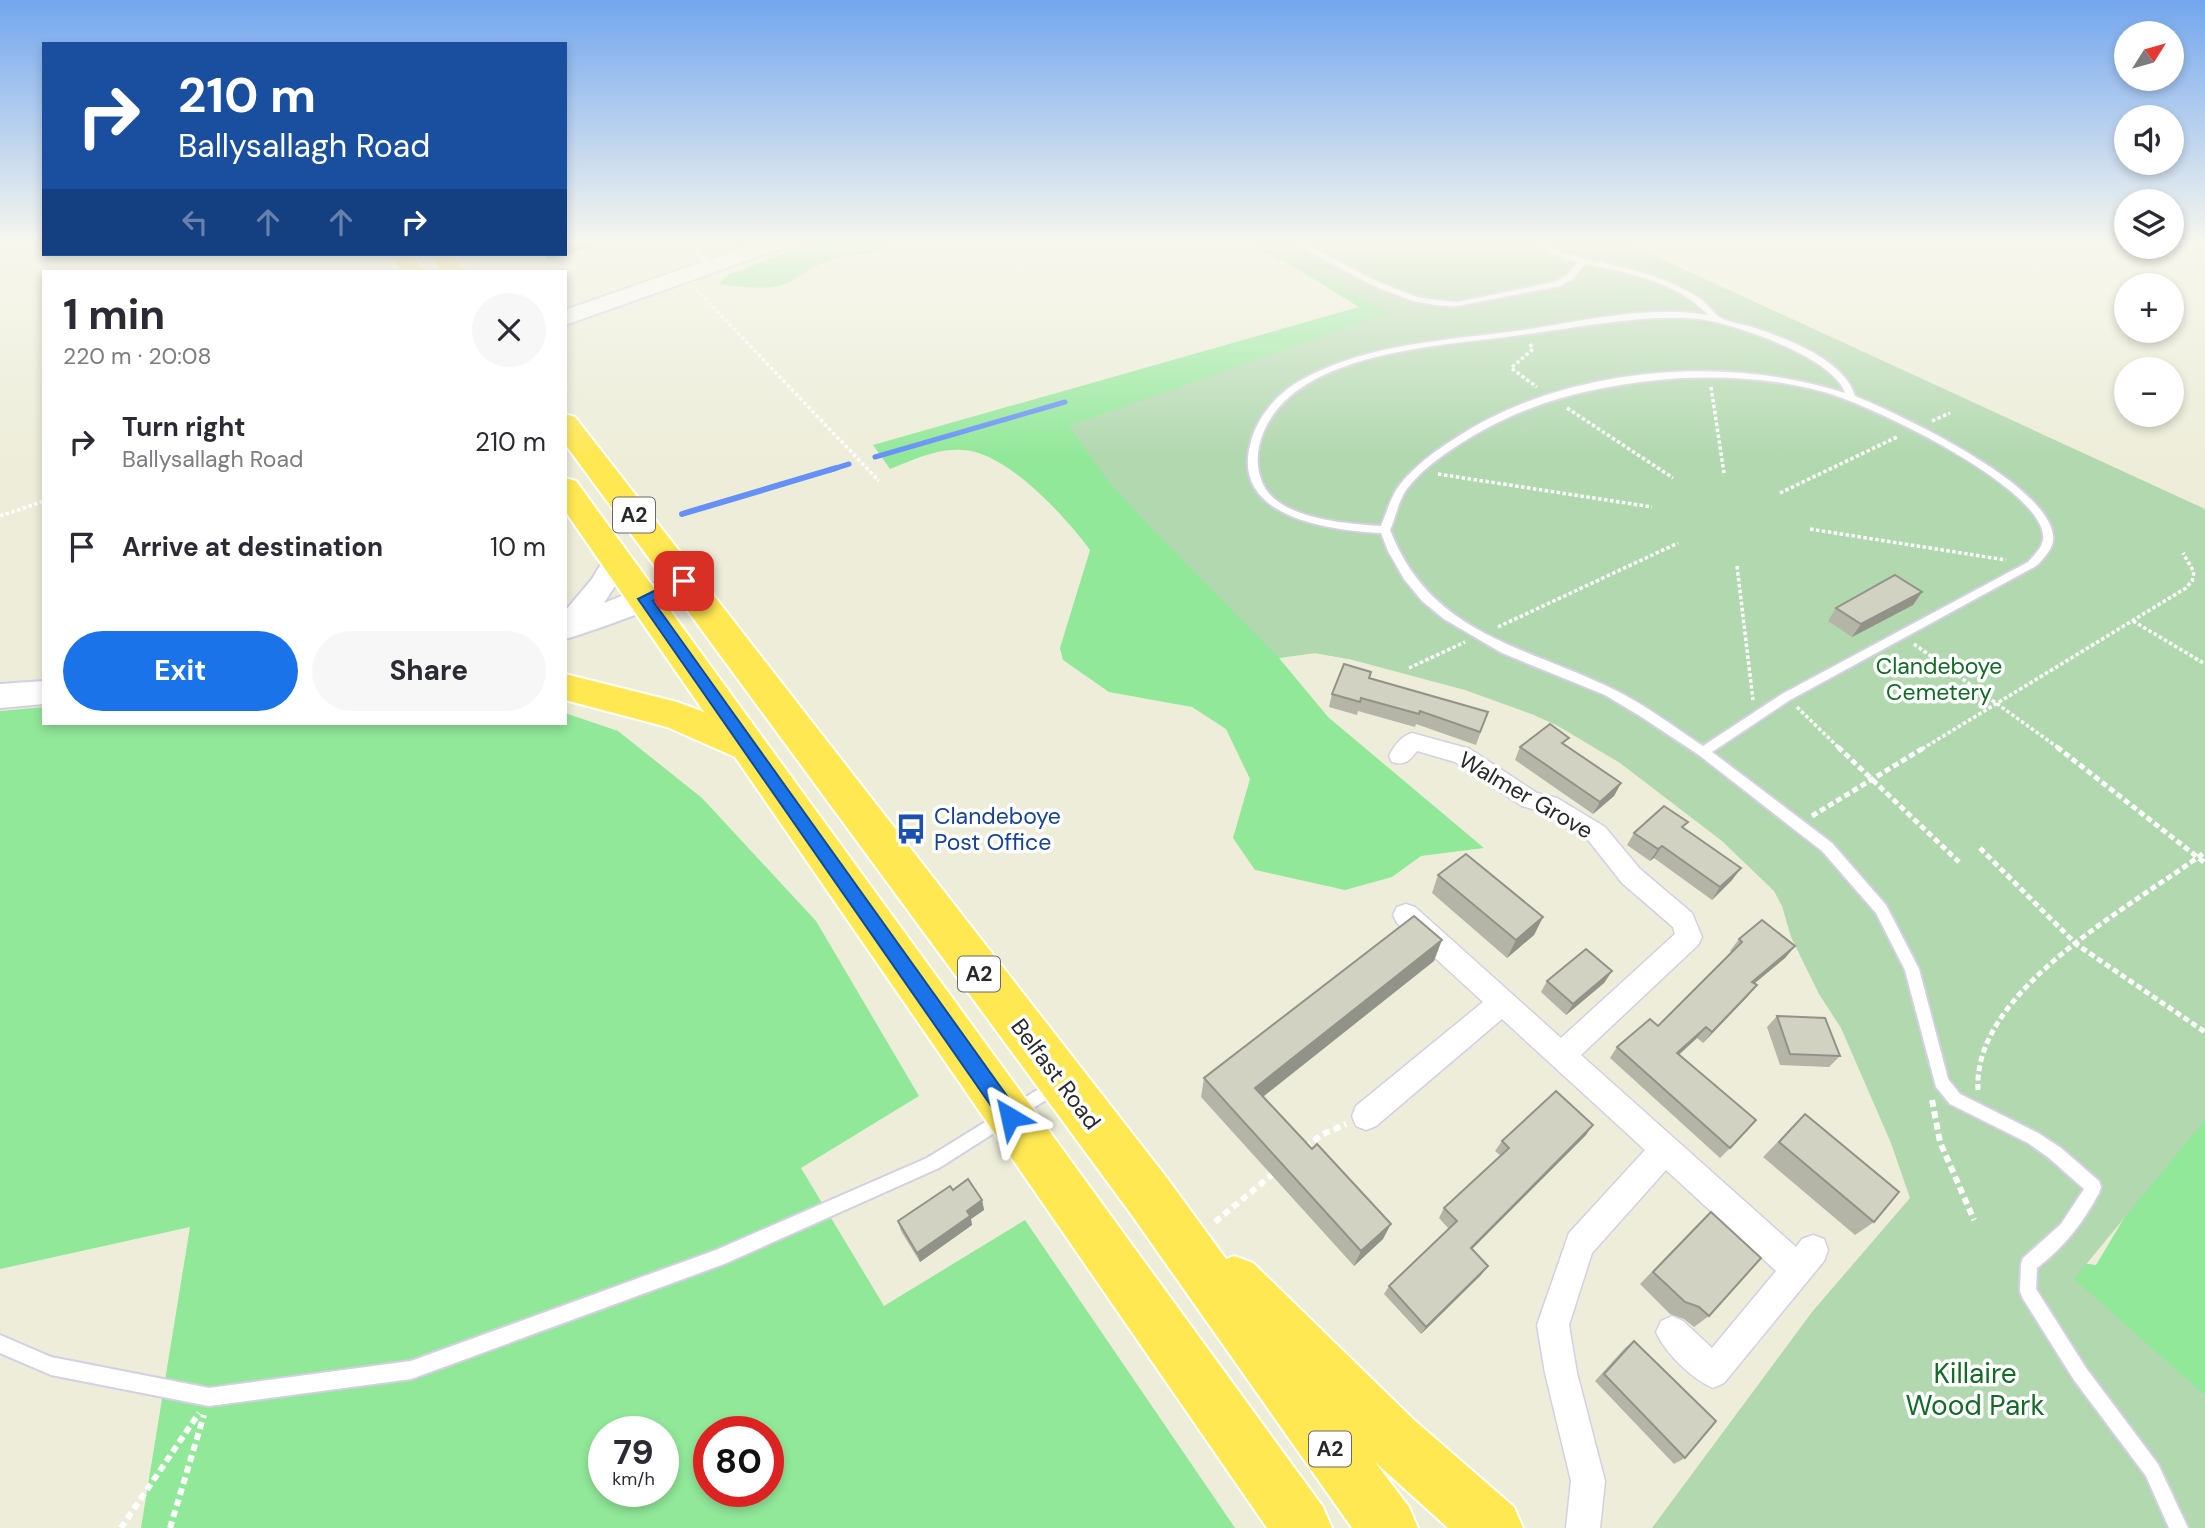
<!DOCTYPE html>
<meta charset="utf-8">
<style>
:root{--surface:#fff;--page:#f7f7f7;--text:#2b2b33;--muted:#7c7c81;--accent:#1a73e8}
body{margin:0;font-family:"DM Sans",sans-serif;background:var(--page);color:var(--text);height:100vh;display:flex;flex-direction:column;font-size:26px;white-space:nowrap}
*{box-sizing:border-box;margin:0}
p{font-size:23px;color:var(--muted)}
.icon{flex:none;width:38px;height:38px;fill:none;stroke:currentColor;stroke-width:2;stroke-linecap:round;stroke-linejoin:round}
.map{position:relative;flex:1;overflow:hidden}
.details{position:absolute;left:42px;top:270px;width:525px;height:455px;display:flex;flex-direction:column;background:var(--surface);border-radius:0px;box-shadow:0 4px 10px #0003}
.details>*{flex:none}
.hud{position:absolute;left:42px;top:42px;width:525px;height:214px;border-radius:0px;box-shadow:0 4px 10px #0003;background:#1a4fa0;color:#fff;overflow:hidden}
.needle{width:46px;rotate:53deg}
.buttons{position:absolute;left:2114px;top:21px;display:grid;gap:14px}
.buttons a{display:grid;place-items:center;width:70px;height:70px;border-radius:50%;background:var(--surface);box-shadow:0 4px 10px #0003;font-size:35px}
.speed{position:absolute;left:588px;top:1416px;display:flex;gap:14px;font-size:35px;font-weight:700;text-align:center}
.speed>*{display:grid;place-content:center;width:91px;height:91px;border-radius:50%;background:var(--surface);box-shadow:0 4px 10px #0003;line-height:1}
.speed small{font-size:18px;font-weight:400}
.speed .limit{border:10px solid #d22;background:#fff;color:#111}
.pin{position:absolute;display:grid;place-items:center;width:60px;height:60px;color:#fff;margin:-30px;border-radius:14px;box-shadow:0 4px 10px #0006}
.me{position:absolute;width:77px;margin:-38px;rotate:324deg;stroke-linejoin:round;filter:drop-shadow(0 0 5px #0008)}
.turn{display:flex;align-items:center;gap:24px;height:147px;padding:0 21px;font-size:32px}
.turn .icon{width:91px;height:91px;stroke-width:2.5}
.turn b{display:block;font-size:49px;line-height:60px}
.lanes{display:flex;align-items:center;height:66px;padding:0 21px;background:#0003;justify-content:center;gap:35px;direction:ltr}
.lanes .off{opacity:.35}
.round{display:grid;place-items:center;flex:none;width:74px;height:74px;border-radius:37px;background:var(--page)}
.summary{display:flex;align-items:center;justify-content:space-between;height:119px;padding:0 21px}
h1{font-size:42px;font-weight:700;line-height:52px}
.cta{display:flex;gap:14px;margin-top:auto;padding:14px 21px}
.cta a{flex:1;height:80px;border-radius:42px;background:var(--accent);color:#fff;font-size:28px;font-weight:700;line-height:80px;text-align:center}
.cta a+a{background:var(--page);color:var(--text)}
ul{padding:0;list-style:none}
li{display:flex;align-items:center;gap:21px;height:105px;padding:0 21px}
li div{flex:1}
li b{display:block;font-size:26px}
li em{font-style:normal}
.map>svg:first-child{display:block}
</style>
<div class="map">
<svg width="2205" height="1528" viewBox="0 0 2205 1528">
<rect width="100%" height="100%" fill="#ededd9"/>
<!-- green -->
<g fill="#91e899" fill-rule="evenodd">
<path d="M 808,244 L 901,244 C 879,255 860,253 837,258 C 821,262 807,271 793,280 C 774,293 740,286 718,284 L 730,274 Z"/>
<path d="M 1248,244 L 1275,244 L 1411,315 L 1349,659 L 1315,653 L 1279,658 L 1328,717 L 1484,848 L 1421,856 L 1392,877 L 1345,890 L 1255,870 L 1233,838 L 1250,779 L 1226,729 L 1192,707 L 1109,692 L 1063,660 L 1060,648 L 1090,550 C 1066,517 1006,451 962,450 C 937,448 913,460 890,469 L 873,445 L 1359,307 L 1291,265 Z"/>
<path d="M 44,707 L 44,723 L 565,723 L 565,713 L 618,731 L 702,798 L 816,921 L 919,1096 L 801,1168 L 884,1306 L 1025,1220 L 1235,1528 L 141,1528 L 190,1227 L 0,1269 L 0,711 ZM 604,1432 L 663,1432 L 663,1491 L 604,1491 ZM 709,1432 L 768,1432 L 768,1491 L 709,1491 Z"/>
<polygon points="2205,1109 2205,1528 1709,1528 1909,1239 2096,1265 2160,1158"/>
</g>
<!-- cemetery -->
<polygon fill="#b1d8af" points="1259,244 1629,244 2205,509 2205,1120 2074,1279 2205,1395 2205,1528 1652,1528 1812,1312 1910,1198 1891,1143 1841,1028 1819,994 1791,937 1782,906 1774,891 1722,841 1620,763 1558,726 1534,715 1465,690 1349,659 1315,653 1278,657 1147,524 1108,481 1069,426 1389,313"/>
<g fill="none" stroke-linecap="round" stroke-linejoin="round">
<!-- stream-far1 -->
<g stroke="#6490f7" stroke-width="5">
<polyline points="875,457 1065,402"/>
<polyline points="830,470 849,464"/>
</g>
<!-- stream -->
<polyline stroke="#6490f7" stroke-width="6" points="682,514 836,468"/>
<!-- lane casing -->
<g stroke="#d4cfe3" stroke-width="4">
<g id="lane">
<polygon points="685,244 694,244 715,266 715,270 709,270"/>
<path d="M 1295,244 L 1306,244 L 1378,282 L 1417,297 L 1436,300 L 1457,302 L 1555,282 L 1567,275 L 1578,262 L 1548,253 L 1534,244 C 1547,244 1557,252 1570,255 C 1608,265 1648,270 1683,289 C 1691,293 1699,297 1705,303 C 1711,308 1715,315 1721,318 C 1730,323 1742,324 1752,327 C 1785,338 1845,360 1855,396 C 1901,415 2046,483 2053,535 C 2055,547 2044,558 2036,566 L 1790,700 L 1712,752 L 1832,843 L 1886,905 L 1919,969 L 1948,1079 L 1960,1094 L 2038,1133 L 2061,1148 L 2099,1181 L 2101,1187 L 2099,1193 C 2083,1223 2064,1247 2037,1268 L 2036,1289 L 2086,1368 L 2158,1464 L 2188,1528 L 2169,1528 L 2146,1476 L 2074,1380 L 2022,1297 L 2020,1291 L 2021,1264 L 2023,1258 L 2061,1224 L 2084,1189 L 2049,1158 L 2028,1143 L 1950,1104 L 1936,1087 L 1905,970 L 1876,913 L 1822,851 L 1699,755 L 1640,716 L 1605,695 L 1502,653 L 1444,619 L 1422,601 L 1404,579 L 1388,551 L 1381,533 C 1327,530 1226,517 1252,438 C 1260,413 1280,391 1303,379 C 1369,343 1450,340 1524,330 C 1583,321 1647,305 1708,315 C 1678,282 1627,272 1585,264 L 1573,279 L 1560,286 L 1457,306 L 1436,305 L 1413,301 L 1372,285 ZM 1655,318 C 1669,318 1684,317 1699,319 C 1734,323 1834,358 1845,393 C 1725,354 1566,367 1459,436 C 1436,450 1414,466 1398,487 C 1390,499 1386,514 1381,526 C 1348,524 1276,519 1262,482 C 1255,465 1257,447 1264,431 C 1298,352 1439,346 1513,336 C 1560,330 1607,321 1655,318 ZM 1681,378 C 1730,376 1778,379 1824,392 C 1871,405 2036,484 2043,534 C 2045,546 2035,554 2028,562 L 1782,694 L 1703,746 C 1674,727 1644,704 1613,689 C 1523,645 1431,635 1390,530 C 1396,517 1398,502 1406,490 C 1421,470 1442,455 1463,442 C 1530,399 1603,384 1681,378 Z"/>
<polygon points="1055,1079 1060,1081 1062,1086 1060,1091 939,1168 724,1264 411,1379 209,1406 51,1375 0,1353 0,1335 51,1357 209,1388 411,1361 716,1250 927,1158"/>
</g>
</g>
<!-- street casing -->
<g stroke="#d4cfe3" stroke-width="3">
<path id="street" d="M 1412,733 L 1470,749 L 1537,793 L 1557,798 L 1605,827 L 1640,869 L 1692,913 L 1702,937 L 1698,945 L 1581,1055 L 1796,1247 L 1802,1239 L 1813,1235 L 1824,1239 L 1828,1250 L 1824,1261 L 1724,1383 L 1713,1388 C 1692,1379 1665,1353 1656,1332 L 1661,1321 L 1672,1316 L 1683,1321 L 1712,1348 L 1776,1271 L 1666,1170 L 1592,1253 L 1569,1325 L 1577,1373 L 1605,1481 L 1600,1528 L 1566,1528 L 1571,1481 L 1545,1373 L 1537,1325 L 1569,1233 L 1645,1150 L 1502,1019 L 1376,1126 L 1366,1130 L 1356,1126 L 1352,1116 L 1356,1106 L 1483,1002 L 1397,923 L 1393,915 L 1397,907 L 1406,904 L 1415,907 L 1561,1038 L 1675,934 L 1673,927 L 1622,883 L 1589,841 L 1542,812 L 1522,806 L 1455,762 L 1417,751 C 1409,761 1405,766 1392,762 L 1389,756 C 1394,746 1401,736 1412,733 Z"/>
</g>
<!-- secondary casing -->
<g stroke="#d4cfe3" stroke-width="4">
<g id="secondary">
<polygon points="754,244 786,244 783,248 565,325 565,310"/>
<path d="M 617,552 L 627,554 L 631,561 L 604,603 L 684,571 L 694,574 L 699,581 C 687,599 590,632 565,639 L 565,611 L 592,579 L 607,554 Z"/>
<polygon points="44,681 44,704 0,708 0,684"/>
</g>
</g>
<!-- highway casing -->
<g stroke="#fff" stroke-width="4">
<g id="highway">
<polygon points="388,254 412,254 425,271 400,271"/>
<polygon points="428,254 453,254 466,271 440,271"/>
<polygon points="565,414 575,417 1167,1178 1226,1259 1234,1256 1253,1263 1413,1419 1514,1507 1523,1528 1448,1528 1375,1462 1409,1507 1418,1528 1352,1528 1131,1214 565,444"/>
<polygon points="565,478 576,481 1323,1507 1332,1528 1267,1528 735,757 667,727 565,700 565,674 677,702 704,712 565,511"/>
</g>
</g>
<!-- path-far2 -->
<g stroke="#fff" stroke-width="3.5" stroke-dasharray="3.5 2.5" stroke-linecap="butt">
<polyline points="696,289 879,481"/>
<polyline points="1530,344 1533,349 1511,368 1537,387"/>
<polyline points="1711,387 1724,473"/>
<polyline points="1567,408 1673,478"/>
<polyline points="1932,421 1950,413"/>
<polyline points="1438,474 1652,507"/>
<polyline points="1780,493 1899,436"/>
<polyline points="0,516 44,501"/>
<polyline points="1810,529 2006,560"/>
<polyline points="1737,566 1753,700"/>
<polyline points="2133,621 2205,664"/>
<polyline points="1498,627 1678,543"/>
<polyline points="1914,644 2060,749"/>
<polyline points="1409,668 1465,642"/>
<polyline points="1797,707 1840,749"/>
<polyline points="1922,749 2186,588 2192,581 2194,572 2183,553"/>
</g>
<!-- path-far1 -->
<g stroke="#fff" stroke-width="5" stroke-dasharray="6 3.5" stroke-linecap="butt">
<polyline points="1838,747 1959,862"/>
<polyline points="2057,747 2205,863"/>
<polyline points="1812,816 1925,747"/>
<polyline points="1980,848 2076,944 2205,1032"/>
<path d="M 1978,1090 C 1972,989 2135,905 2205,852"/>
</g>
<!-- path -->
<g stroke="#fff" stroke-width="6" stroke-dasharray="7 4.5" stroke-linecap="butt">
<polyline points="1932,1100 1940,1142 1974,1220"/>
<polyline points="1305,1148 1321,1135 1346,1124"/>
<polyline points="1215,1222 1274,1173"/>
<polyline points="121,1528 199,1413"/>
<polyline points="170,1528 204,1415"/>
</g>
<!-- lane -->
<use href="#lane" fill="#fff" fill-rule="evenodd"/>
<!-- street -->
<use href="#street" fill="#fff" fill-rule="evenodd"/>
<!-- secondary -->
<use href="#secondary" fill="#fff" fill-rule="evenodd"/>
<!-- highway -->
<use href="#highway" fill="#ffe852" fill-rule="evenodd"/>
</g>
<!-- wall -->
<g fill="#b4b5a7">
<polygon points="1922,592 1913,605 1852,637 1828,621 1836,608"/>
<polygon points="1371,672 1370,678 1488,712 1476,745 1416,724 1415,727 1358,711 1357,715 1329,707 1332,694"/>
<polygon points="1566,746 1621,783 1614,796 1593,814 1515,760 1520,747"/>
<polygon points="1684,829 1741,868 1732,880 1712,900 1654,858 1650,861 1627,845 1634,833"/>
<polygon points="1438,875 1543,917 1534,935 1507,958 1432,893"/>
<polygon points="1739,939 1795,946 1785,958 1754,983 1757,985 1747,997 1703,1043 1697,1038 1679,1055 1730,1148 1720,1158 1610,1058 1617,1047 1658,1026 1732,953 1730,951"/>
<polygon points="1434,961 1263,1097 1383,1239 1354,1266 1201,1097 1204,1078"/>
<polygon points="1612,971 1604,983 1566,1015 1541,992 1547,981"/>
<polygon points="1777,1016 1840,1056 1829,1067 1780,1065 1767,1027"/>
<polygon points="1805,1114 1874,1222 1855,1235 1763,1157"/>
<polygon points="1586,1135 1472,1249 1488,1266 1481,1275 1421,1334 1384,1294 1389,1286 1449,1229 1439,1218 1444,1208 1501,1156 1495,1151 1502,1141"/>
<polygon points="953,1190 982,1200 984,1210 971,1219 972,1225 920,1262 901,1231 898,1221"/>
<polygon points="1711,1212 1709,1316 1694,1327 1684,1319 1670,1314 1640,1284 1696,1226"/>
<polygon points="1634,1341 1685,1458 1674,1464 1595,1381 1625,1348"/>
</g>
<!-- shaded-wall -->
<g fill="#929388">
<polygon points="565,244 599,244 547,260 545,254 565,254"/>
<polygon points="1922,592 1913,605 1852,637 1861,624"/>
<polygon points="1621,783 1614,796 1593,814 1600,802"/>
<polygon points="1662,846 1654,858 1650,861 1658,849"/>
<polygon points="1741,868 1732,880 1712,900 1720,887"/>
<polygon points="1543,917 1534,935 1507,958 1516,940"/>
<polygon points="1442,940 1434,961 1251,1106 1255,1088"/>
<polygon points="1795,946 1785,958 1743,993 1752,982"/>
<polygon points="1612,971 1604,983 1566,1015 1573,1004"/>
<polygon points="1757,985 1747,997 1703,1043 1712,1032"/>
<polygon points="1706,1027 1697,1038 1668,1064 1677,1053"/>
<polygon points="1593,1125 1586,1135 1464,1257 1471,1248"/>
<polygon points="982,1200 984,1210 971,1219 972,1225 920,1262 917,1253 967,1211"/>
<polygon points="1391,1224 1383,1239 1354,1266 1361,1251"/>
<polygon points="1488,1266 1481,1275 1421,1334 1426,1327"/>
</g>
<!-- building -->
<g fill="#d1d2c2" stroke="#929388" stroke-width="2">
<polygon points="1895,575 1922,592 1861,624 1836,608"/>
<polygon points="1344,664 1371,672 1369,678 1488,712 1480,732 1420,711 1419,714 1361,698 1360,702 1332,694"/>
<polygon points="1550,724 1569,738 1562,743 1621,783 1600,802 1520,747"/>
<polygon points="1664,806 1688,822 1682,827 1741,868 1720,887 1662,846 1658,849 1634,833"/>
<polygon points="1466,854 1543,917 1516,940 1438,875"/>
<polygon points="1414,916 1442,940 1255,1088 1312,1149 1317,1144 1391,1224 1361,1251 1204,1078"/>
<polygon points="1762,920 1795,946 1752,982 1757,985 1712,1032 1706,1027 1677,1053 1756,1120 1730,1148 1617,1047 1650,1019 1658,1026 1742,942 1739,939"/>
<polygon points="1586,949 1612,971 1573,1004 1547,981"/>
<polygon points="1777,1016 1825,1018 1840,1056 1790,1054"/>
<polygon points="1556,1091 1593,1125 1471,1248 1488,1266 1426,1327 1389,1286 1457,1221 1444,1208 1509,1148 1502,1141"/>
<polygon points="1805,1114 1899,1192 1874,1222 1779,1142"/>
<polygon points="968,1179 982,1200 967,1211 970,1216 917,1253 898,1221 950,1186 953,1190"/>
<polygon points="1711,1212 1761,1258 1709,1316 1699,1307 1685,1302 1653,1272"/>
<polygon points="1634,1341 1716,1421 1685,1458 1604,1374"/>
</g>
<!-- sky -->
<linearGradient id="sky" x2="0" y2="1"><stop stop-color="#73a6ee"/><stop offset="0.53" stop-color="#f7f7ee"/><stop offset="1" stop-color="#f7f7ee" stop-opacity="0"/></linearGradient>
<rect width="2205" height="458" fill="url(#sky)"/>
<!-- route -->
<polygon fill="#1a73e8" stroke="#114b97" stroke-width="2" points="684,576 691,581 689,584 653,601 1017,1110 1020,1117 1017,1123 1010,1126 1003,1123 638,599"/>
<!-- icons -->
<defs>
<g id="bus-bare" transform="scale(2.415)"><path d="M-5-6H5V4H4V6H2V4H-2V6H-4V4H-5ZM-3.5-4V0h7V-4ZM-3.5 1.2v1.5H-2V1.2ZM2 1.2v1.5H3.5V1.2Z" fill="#1a4fb4" stroke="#fff" stroke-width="2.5" paint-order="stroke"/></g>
</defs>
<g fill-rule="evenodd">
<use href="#bus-bare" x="911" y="829"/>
</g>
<g text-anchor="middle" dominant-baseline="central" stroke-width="7" stroke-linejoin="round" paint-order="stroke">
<!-- shield labels -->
<g fill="#fff" stroke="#696969" stroke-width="2">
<rect x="613" y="497.5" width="42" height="35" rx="5"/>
<rect x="958" y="956.5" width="42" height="35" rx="5"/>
<rect x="1309" y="1431.5" width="42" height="35" rx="5"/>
</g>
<g font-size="21" font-weight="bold" fill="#292929">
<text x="634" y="515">A2</text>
<text x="979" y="974">A2</text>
<text x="1330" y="1449">A2</text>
</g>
<!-- park labels -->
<g font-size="23" fill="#146b28" stroke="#fff">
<text x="1939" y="666">Clandeboye<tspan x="1939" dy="26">Cemetery</tspan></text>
</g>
<!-- street labels -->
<g font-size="23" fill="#292929" stroke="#fff">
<text transform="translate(1526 795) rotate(30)">Walmer Grove</text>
<text transform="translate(1056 1074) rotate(53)">Belfast Road</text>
</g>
<!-- transit labels -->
<g font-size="23" fill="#164399" stroke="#fff" text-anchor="start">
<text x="934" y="816">Clandeboye<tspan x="934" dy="26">Post Office</tspan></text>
</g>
<!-- near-park labels -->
<g font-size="28" fill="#146b28" stroke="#fff">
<text x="1975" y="1373">Killaire<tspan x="1975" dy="32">Wood Park</tspan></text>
</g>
</g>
</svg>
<div class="buttons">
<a><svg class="needle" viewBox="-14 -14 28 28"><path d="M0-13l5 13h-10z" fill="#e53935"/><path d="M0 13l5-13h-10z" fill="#7c7c81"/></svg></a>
<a><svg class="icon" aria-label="sound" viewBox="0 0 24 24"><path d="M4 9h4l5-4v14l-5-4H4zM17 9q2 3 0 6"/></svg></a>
<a><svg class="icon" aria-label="layers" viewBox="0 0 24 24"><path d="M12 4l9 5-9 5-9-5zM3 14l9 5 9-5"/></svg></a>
<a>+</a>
<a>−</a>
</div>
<div class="speed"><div>79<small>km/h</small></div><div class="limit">80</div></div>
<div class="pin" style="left:684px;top:581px;background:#d93025"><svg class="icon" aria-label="arrive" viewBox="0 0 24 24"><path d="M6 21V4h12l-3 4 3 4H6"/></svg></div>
<svg class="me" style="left:1010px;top:1117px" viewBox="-20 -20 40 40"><path d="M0-17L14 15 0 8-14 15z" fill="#1a73e8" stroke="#fff" stroke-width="4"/></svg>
<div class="hud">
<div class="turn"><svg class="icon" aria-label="right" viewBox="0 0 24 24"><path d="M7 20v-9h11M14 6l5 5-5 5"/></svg><div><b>210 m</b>Ballysallagh Road</div></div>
<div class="lanes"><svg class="icon off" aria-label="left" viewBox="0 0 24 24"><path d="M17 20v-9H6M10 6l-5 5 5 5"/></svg><svg class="icon off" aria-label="ahead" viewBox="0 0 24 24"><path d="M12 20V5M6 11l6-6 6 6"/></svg><svg class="icon off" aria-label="ahead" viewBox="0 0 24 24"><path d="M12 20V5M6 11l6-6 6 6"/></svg><svg class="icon" aria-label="right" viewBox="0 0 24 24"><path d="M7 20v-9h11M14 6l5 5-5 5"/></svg></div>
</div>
<section class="details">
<div class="summary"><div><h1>1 min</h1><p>220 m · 20:08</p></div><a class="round"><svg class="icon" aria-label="close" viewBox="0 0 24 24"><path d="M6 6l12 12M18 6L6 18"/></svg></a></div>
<ul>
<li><svg class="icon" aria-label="right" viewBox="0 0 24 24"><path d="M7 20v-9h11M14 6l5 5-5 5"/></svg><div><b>Turn right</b><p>Ballysallagh Road</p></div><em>210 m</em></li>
<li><svg class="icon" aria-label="arrive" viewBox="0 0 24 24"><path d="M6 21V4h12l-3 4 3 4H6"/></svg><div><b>Arrive at destination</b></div><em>10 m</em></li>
</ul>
<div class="cta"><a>Exit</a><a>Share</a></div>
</section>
</div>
